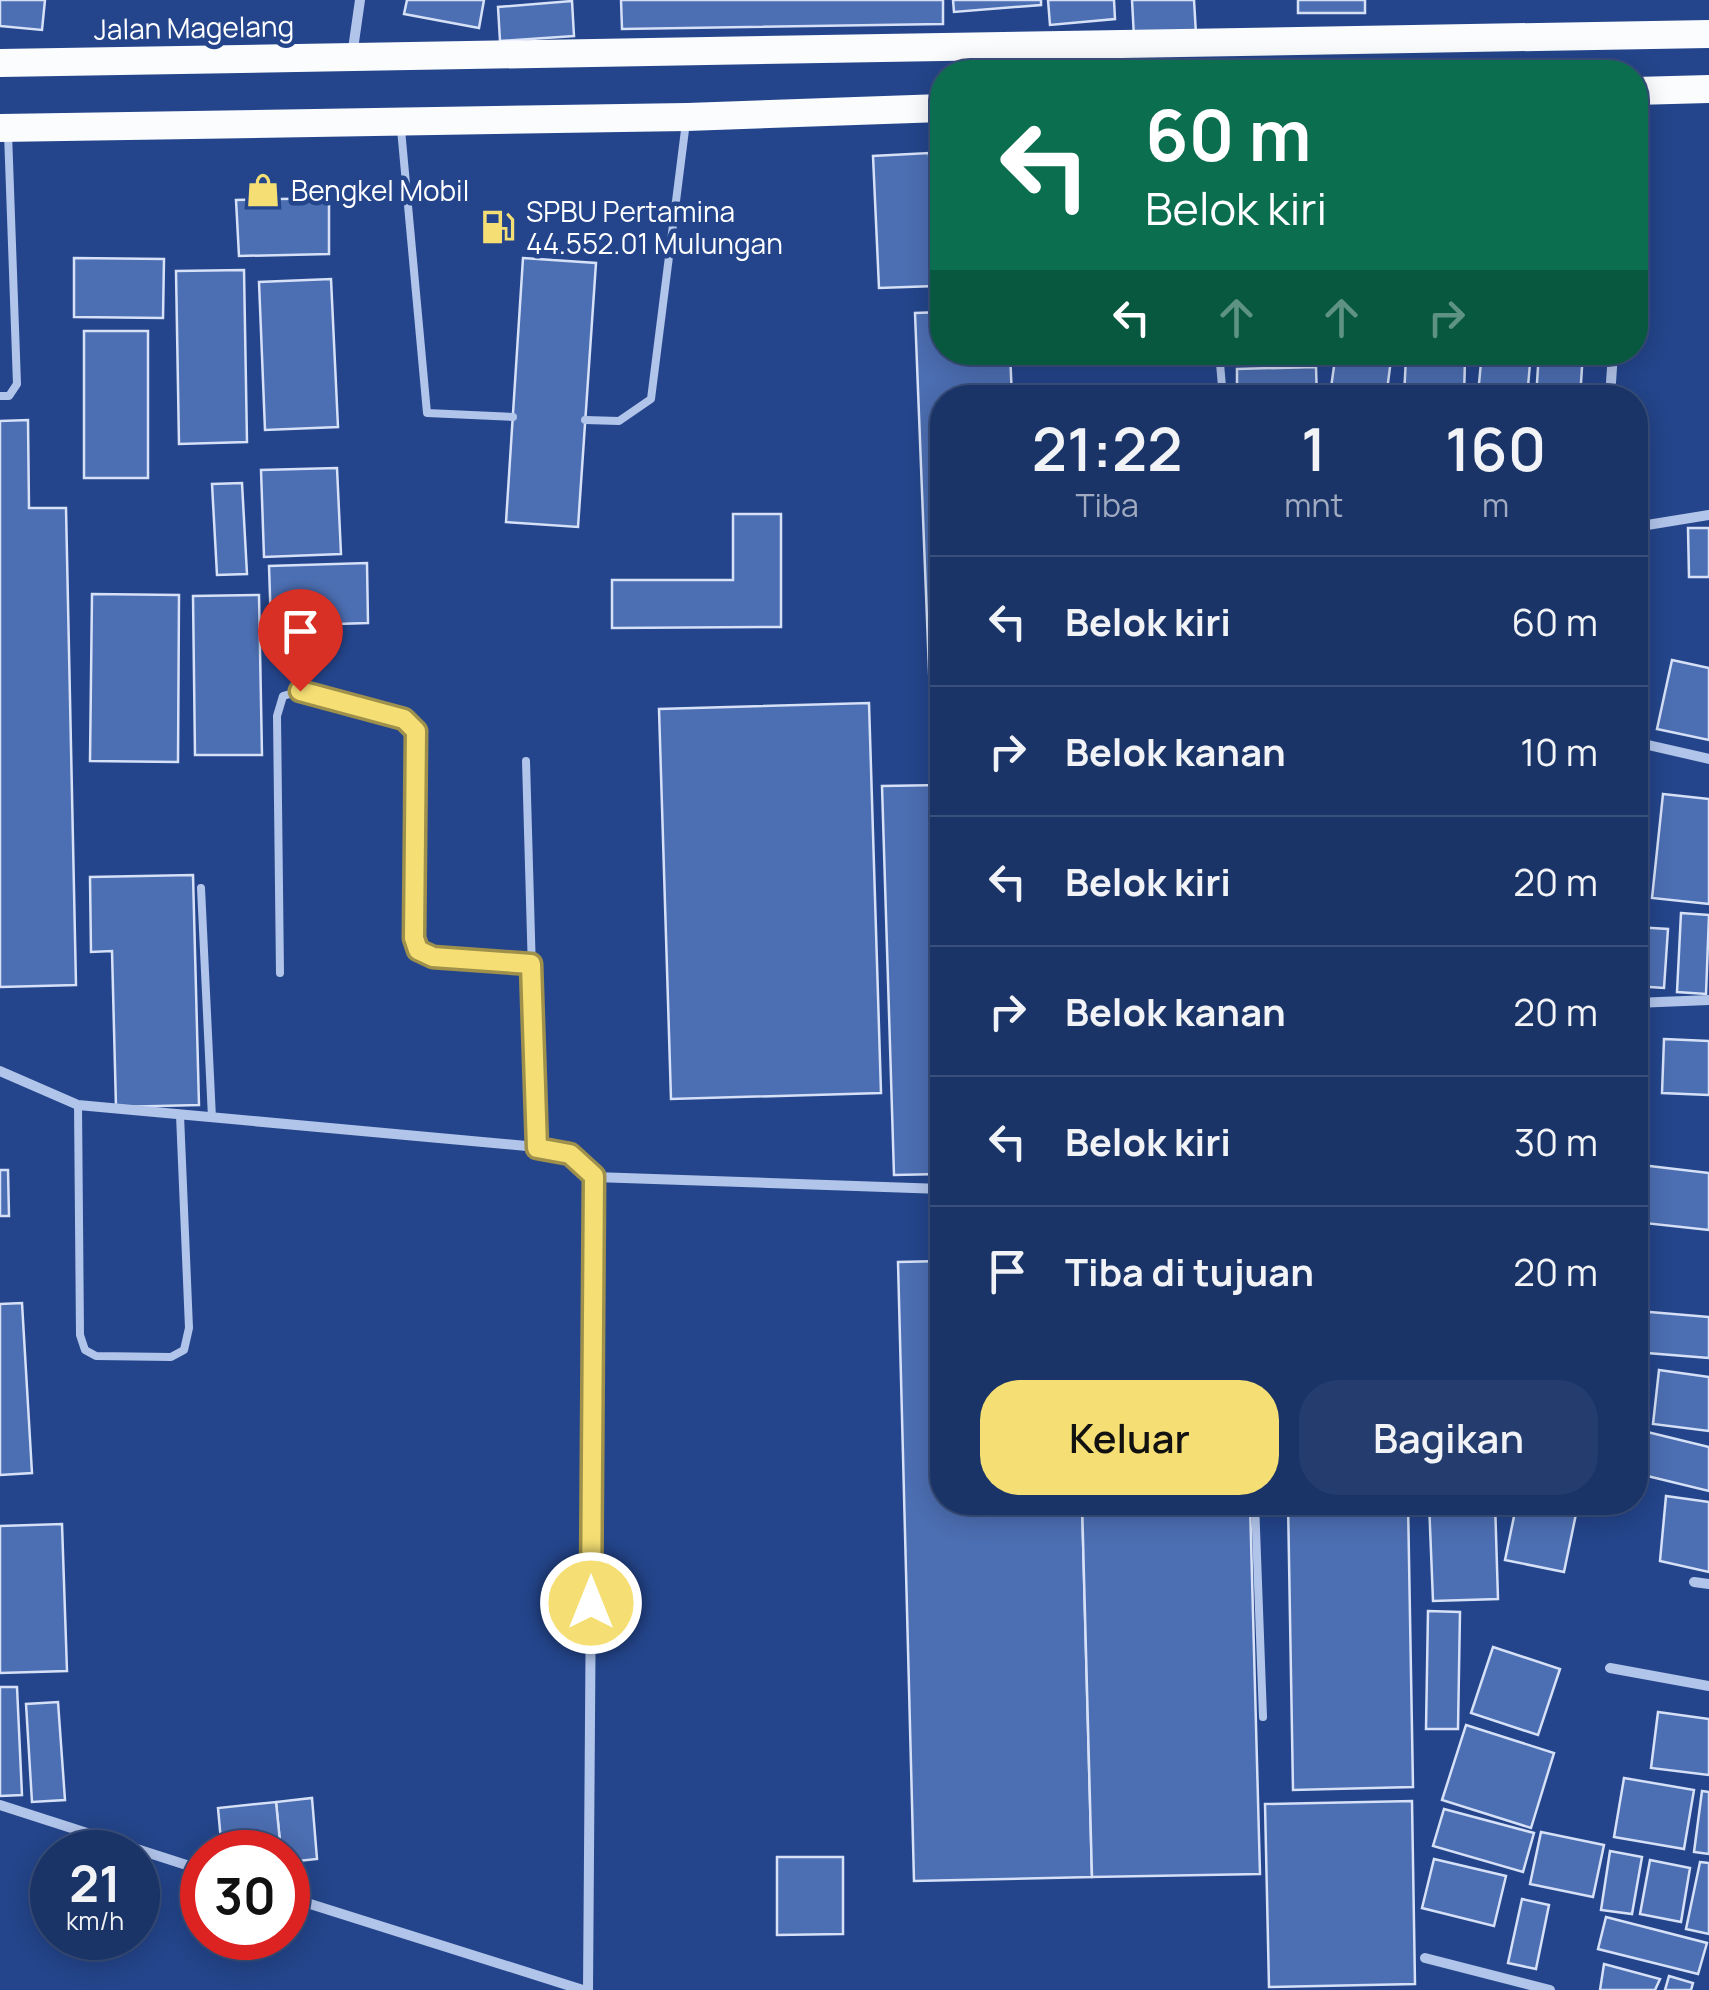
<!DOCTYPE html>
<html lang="id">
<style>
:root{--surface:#1b3468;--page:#243c6e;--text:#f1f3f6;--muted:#a0aac0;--line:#394f7c;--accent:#f5df74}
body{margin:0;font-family:Manrope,sans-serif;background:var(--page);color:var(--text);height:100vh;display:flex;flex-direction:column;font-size:38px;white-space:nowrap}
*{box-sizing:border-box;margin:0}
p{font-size:32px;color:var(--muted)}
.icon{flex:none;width:55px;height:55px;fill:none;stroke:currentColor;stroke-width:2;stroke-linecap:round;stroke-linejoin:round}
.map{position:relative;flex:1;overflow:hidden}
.drawer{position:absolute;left:930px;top:385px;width:718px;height:1130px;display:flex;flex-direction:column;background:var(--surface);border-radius:40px;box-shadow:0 5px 25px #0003,0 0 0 2px var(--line)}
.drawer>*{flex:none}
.hud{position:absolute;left:930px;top:60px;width:718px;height:305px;border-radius:40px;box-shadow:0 5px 25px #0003,0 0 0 2px var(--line);background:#0b6e4f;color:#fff;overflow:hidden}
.speed{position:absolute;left:30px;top:1830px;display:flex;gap:20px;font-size:50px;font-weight:700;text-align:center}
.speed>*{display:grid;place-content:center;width:130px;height:130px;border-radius:50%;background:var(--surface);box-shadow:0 5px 25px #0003,0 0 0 2px var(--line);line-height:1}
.speed small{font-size:25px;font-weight:400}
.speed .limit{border:15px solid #d22;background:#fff;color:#111}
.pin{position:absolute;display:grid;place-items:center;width:85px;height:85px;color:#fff;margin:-102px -42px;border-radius:50% 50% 50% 0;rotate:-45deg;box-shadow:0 0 10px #0007}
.pin .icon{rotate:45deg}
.me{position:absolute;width:110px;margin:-55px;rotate:0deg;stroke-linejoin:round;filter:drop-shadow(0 0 8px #0008)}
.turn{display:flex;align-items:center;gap:35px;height:210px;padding:0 50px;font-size:45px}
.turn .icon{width:130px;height:130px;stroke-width:2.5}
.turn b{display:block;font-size:70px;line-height:85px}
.lanes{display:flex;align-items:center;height:95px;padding:0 50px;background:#0003;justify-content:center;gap:50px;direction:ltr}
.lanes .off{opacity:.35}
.eta{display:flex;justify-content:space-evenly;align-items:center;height:170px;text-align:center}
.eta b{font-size:60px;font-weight:600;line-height:70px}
.action{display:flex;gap:20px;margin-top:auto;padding:20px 50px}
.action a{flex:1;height:115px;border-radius:40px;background:var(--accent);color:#111;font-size:40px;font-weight:600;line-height:115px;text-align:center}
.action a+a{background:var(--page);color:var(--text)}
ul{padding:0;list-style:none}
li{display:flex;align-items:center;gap:30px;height:130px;padding:0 50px;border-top:2px solid var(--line)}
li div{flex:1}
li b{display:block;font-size:38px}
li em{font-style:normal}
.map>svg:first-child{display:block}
</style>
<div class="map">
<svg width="1709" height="1990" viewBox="0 0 1709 1990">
<rect width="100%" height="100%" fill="#24458b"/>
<!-- building -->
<g fill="#4c6eb2" stroke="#d6e1f8" stroke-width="2.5">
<polygon points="0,0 45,0 42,30 0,26"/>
<polygon points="407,0 484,0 479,28 404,14"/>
<polygon points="621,0 943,0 943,24 622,29"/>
<polygon points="953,0 1041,0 1041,5 954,12"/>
<polygon points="1048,0 1114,0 1115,19 1050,25"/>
<polygon points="1132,0 1194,0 1196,34 1134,37"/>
<rect x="1298" y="0" width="67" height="13"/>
<polygon points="572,1 574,36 500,41 498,7"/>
<polygon points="929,153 935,286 879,288 873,156"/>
<polygon points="329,198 329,254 239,256 236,200"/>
<polygon points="74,258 164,259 163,318 74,317"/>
<polygon points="523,258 596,263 578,527 506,522"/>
<polygon points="244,270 247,442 179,444 176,271"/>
<polygon points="331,279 338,427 265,430 259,282"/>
<polygon points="942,312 942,352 1010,352 1012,398 942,398 942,771 933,772 915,313"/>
<rect x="84" y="331" width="64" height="147"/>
<polygon points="1023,352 1090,352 1090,362 1023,364"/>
<polygon points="1118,352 1206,352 1206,355 1118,356"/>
<polygon points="1336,352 1392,352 1386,398 1330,395"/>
<polygon points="1482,352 1531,352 1527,398 1478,394"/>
<polygon points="1539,352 1583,352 1580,398 1536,398"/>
<polygon points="1406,356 1465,358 1464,398 1404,398"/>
<polygon points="1316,367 1317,398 1237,398 1237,369"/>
<polygon points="1207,386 1208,398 1029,398 1028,390"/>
<polygon points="28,420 29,508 66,508 76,985 0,987 0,421"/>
<polygon points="337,468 341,554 264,557 261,470"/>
<polygon points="242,483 247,574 217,575 212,484"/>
<polygon points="733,514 781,514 781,627 612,628 612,580 733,580"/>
<polygon points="1688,528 1709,528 1709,577 1689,577"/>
<polygon points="367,563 368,623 271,626 269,566"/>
<polygon points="92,594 179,595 178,762 90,761"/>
<polygon points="259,595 262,755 195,755 193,596"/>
<polygon points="1672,660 1709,668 1709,740 1657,729"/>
<polygon points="869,703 881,1093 671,1099 659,709"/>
<polygon points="942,785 942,1174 894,1175 882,786"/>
<polygon points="1663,794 1709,799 1709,904 1652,898"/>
<polygon points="193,875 199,1105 116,1107 112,951 91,952 90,877"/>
<polygon points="1681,913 1709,915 1706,994 1677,992"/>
<polygon points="1635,927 1668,929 1664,988 1635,986"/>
<polygon points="1664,1039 1709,1041 1709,1095 1662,1093"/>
<polygon points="1641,1165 1709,1173 1709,1230 1635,1222"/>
<polygon points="0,1170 8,1170 9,1216 0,1216"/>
<polygon points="942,1261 942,1502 1082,1502 1092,1877 914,1881 898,1262"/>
<polygon points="22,1303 32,1473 0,1475 0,1304"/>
<polygon points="1638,1311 1709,1317 1709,1358 1635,1352"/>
<polygon points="1659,1370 1709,1377 1709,1431 1653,1424"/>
<polygon points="1635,1429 1709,1447 1709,1491 1635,1473"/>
<polygon points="1666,1496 1709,1502 1709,1572 1660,1561"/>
<polygon points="1082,1502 1250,1502 1260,1874 1092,1877"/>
<polygon points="1288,1502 1408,1502 1413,1787 1293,1790"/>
<polygon points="1429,1502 1495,1502 1498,1599 1433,1601"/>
<polygon points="1517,1502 1576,1514 1564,1572 1505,1560"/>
<polygon points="62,1524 67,1671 0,1673 0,1526"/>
<polygon points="1428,1611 1460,1612 1458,1729 1426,1729"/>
<polygon points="1493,1647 1560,1669 1538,1735 1471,1713"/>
<polygon points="0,1687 17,1687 22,1795 0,1796"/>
<polygon points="58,1702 65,1800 32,1802 26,1704"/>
<polygon points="1658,1712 1709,1719 1709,1775 1651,1768"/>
<polygon points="1466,1725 1554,1753 1531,1828 1442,1800"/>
<polygon points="1624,1778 1694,1790 1684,1849 1614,1837"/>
<polygon points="1702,1791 1709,1792 1709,1854 1694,1852"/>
<polygon points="312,1798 317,1859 288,1862 288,1852 281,1852 276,1802"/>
<polygon points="1412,1801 1415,1984 1269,1987 1265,1804"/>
<polygon points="276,1802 281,1852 222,1852 218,1808"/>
<polygon points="1444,1809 1534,1833 1523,1872 1433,1846"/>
<polygon points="1541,1832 1604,1845 1593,1897 1530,1884"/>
<polygon points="1610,1851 1642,1857 1632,1914 1601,1910"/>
<polygon points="777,1857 843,1857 843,1934 777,1935"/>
<polygon points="1434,1859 1506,1876 1494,1926 1422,1908"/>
<polygon points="1650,1860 1690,1868 1681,1922 1640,1914"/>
<polygon points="1700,1862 1709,1863 1709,1934 1686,1929"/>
<polygon points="1522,1899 1549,1905 1536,1969 1508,1963"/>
<polygon points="1606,1917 1707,1943 1698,1974 1598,1949"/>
<polygon points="1604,1964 1660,1979 1655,1990 1600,1990"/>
<polygon points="1669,1976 1693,1983 1691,1990 1665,1990"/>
</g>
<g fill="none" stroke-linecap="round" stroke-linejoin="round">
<!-- service -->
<g stroke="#b1c4ea" stroke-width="8">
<polyline points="401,129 427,413 513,417"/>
<polyline points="1219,352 1223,398"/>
<polyline points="0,396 9,396 17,384 8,133"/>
<polyline points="585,420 619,421 651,399 686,122"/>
<polyline points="526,761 537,1147"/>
<polyline points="201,888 212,1118"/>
<polyline points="280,973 277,716 283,696 300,691 405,719 417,731 414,938 418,950 433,957 531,964"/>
<polyline points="78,1105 80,1335 85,1350 96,1356 171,1357 184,1350 189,1328 180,1115"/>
<polyline points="1255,1502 1263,1717"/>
</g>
<!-- minor -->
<g stroke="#b1c4ea" stroke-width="10">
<polyline points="352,56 360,0"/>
<polyline points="1610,398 1613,352"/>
<polyline points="1635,527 1709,515"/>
<polyline points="1635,742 1709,759"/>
<polyline points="1635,1003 1709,1000"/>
<polyline points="0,1071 78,1105 537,1147 570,1154 594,1177 588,1990"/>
<polyline points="594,1177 942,1189"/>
<polyline points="1694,1582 1709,1584"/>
<polyline points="1610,1668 1709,1686"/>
<polyline points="0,1805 202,1870"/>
<polyline points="288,1897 583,1990"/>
<polyline points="1425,1958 1550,1990"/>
</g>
<!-- trunk -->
<g stroke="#fafcfe" stroke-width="28">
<polyline points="0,63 1709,34"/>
<polyline points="1635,91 1709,89"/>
<polyline points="0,128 687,117 942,108"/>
</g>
</g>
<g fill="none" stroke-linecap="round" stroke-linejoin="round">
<!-- route casing -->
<g stroke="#9f914b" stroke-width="25">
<polyline id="route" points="300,691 404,719 416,731 414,938 418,950 433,957 531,964 537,1148 570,1154 594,1176 591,1603"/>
</g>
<!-- route -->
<use href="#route" stroke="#f5df74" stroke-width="18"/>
</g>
<!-- icons -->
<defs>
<g id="shop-bare" transform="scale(2.7)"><path d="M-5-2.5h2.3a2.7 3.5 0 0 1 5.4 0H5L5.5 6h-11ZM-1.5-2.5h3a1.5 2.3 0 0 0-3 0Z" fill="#f5df74" stroke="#24458b" stroke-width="2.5" paint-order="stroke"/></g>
<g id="fuel-bare" transform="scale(2.7)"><path d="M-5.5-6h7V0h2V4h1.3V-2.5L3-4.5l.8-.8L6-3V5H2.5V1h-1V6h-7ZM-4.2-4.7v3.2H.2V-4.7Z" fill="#f5df74" stroke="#24458b" stroke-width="2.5" paint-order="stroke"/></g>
</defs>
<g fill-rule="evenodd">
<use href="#shop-bare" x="263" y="190"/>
<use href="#fuel-bare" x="498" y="227"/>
</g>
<g text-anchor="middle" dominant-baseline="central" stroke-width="9" stroke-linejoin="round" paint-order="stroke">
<!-- street labels -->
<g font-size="28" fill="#fff" stroke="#24458b">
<text transform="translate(194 27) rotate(-1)">Jalan Magelang</text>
</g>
<!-- poi labels -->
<g font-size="28" fill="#fff" stroke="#24458b" text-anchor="start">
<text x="291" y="190">Bengkel Mobil</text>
<text x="526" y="211">SPBU Pertamina<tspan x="526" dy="32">44.552.01 Mulungan</tspan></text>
</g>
</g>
</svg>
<div class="speed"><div>21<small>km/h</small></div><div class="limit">30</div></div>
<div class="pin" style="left:300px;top:691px;background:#d93025"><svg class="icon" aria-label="arrive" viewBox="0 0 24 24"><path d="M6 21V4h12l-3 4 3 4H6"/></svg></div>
<svg class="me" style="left:591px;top:1603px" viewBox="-20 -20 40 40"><circle r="17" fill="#f5df74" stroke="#fff" stroke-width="3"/><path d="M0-11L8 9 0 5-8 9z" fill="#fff"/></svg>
<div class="hud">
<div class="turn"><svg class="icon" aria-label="left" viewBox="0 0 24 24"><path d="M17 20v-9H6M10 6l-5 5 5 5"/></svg><div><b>60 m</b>Belok kiri</div></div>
<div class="lanes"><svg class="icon" aria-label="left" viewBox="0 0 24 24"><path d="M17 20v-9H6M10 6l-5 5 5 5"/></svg><svg class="icon off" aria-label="ahead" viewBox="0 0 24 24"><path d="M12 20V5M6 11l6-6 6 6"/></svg><svg class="icon off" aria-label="ahead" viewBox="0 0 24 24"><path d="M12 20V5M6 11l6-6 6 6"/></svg><svg class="icon off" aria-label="right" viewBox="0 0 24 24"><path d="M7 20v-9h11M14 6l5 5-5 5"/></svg></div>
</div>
<section class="drawer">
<div class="eta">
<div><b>21:22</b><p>Tiba</p></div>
<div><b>1</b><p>mnt</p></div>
<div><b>160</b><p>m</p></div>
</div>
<ul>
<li><svg class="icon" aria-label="left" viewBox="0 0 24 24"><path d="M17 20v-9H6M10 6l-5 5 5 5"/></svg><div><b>Belok kiri</b></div><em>60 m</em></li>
<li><svg class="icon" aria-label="right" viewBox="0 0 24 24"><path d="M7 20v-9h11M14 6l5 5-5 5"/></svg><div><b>Belok kanan</b></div><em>10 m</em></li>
<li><svg class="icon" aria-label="left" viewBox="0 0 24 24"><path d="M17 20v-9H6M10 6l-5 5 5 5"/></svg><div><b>Belok kiri</b></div><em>20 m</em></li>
<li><svg class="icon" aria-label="right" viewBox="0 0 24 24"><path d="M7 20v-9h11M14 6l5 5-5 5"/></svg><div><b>Belok kanan</b></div><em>20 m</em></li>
<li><svg class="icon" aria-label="left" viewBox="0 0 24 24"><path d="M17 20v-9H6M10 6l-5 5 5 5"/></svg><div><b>Belok kiri</b></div><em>30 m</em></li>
<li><svg class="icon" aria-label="arrive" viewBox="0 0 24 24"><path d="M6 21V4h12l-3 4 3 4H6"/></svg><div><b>Tiba di tujuan</b></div><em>20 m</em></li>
</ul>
<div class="action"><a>Keluar</a><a>Bagikan</a></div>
</section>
</div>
